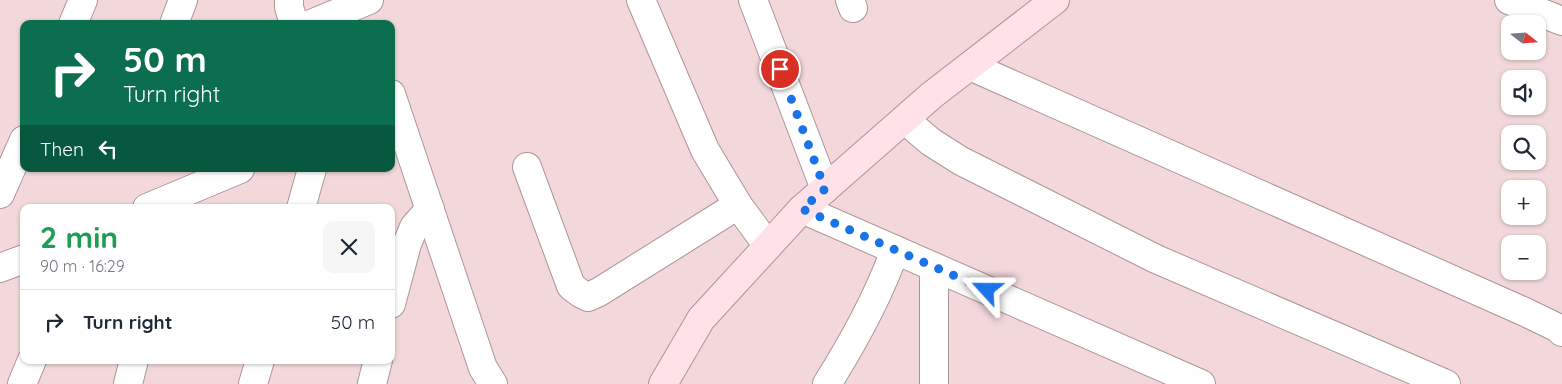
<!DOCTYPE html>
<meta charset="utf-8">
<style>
:root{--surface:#fff;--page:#f6f6f7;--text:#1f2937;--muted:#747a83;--line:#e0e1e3}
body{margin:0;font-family:Quicksand,sans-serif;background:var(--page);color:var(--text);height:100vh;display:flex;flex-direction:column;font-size:19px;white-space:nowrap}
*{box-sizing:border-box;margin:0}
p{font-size:16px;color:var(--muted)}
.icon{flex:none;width:28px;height:28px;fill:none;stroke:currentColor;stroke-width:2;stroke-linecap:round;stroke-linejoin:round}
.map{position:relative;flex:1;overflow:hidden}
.sheet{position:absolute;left:20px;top:204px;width:375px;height:160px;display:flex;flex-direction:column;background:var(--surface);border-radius:10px;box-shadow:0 1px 4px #0004}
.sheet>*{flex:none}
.top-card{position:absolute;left:20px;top:20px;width:375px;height:152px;border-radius:10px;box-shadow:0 1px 4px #0004;background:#0b6e4f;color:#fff;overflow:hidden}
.needle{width:32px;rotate:107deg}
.tools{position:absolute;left:1501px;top:15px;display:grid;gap:10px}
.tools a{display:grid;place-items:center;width:45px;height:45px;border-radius:10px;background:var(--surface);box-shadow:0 1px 4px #0004;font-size:25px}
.pin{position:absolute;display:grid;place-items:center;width:42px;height:42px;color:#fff;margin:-21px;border:2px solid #fff;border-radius:50%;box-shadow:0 1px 5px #0007}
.me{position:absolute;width:55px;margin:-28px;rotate:294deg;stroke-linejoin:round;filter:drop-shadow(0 0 4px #0008)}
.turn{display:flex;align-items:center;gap:18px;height:105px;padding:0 20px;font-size:22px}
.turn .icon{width:65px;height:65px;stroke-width:2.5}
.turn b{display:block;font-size:35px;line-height:42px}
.then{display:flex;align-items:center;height:48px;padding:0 20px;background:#0003;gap:10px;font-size:19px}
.round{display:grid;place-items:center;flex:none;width:52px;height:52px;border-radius:10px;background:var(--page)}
.head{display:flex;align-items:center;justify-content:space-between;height:85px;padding:0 20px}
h1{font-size:30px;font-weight:700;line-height:38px;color:#1e9e55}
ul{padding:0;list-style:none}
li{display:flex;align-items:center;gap:15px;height:65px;padding:0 20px;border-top:1px solid var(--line)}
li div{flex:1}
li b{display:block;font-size:19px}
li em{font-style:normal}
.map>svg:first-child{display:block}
</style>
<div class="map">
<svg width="1562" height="384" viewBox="0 0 1562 384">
<rect width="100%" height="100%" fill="#f2d8db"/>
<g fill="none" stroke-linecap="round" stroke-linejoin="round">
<!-- minor casing -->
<g stroke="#ad9598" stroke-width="30">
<g id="minor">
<polyline points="289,0 289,7 294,24"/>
<polyline points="641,0 705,150 738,205 768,246"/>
<polyline points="753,0 825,189"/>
<polyline points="850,0 853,8"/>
<polyline points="1509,0 1562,21"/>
<polyline points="73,24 83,0"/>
<polyline points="174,24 183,0"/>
<polyline points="311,24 369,0"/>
<polyline points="970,66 1525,312 1558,328 1562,332"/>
<polyline points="391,94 483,368 493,384"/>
<polyline points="905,120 931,142 961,161 1156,259 1446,384"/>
<polyline points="527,167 571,286 580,293 588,297 599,292 738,205"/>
<polyline points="0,194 24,140"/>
<polyline points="147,208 240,169"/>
<polyline points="301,208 312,169"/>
<polyline points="802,209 1201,384"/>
<polyline points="934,267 934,384"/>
<polyline points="0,268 24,259"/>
<polyline points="391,304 407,244 414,227 430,209"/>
<polyline points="22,384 32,360"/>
<polyline points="128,384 134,360"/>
<polyline points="253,384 260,360"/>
<polyline points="372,384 378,360"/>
<path d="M 827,384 C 854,341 878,298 895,250"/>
</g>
</g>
<!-- secondary casing -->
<g stroke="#ad9598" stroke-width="30">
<polyline id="secondary" points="663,384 701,319 802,209 932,95 1055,0"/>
</g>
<!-- minor -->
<use href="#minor" stroke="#fff" stroke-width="28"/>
<!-- secondary -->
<use href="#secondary" stroke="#ffe2e7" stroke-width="28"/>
</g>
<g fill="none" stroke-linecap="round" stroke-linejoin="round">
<!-- route -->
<polyline stroke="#1a73e8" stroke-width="9" stroke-dasharray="0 16.2" points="780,69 825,189 802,209 987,290"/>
</g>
</svg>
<div class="tools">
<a><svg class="needle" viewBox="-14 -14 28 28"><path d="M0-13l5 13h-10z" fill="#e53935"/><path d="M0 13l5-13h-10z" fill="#747a83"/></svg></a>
<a><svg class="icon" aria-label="sound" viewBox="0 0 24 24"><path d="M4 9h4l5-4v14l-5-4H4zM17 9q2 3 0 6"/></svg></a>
<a><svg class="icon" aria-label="search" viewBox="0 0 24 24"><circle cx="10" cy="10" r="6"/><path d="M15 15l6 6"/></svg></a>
<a>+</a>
<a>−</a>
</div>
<div class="pin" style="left:780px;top:69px;background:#d93025"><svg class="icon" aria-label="arrive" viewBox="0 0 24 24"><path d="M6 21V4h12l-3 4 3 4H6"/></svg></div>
<svg class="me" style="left:987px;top:290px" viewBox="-20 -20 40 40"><path d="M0-17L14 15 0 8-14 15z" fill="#1a73e8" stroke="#fff" stroke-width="4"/></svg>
<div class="top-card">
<div class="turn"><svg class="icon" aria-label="right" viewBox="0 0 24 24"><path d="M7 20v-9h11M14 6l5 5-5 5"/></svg><div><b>50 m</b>Turn right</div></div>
<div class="then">Then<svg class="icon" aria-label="left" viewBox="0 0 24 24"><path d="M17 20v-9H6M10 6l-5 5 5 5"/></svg></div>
</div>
<section class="sheet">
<div class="head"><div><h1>2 min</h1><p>90 m · 16:29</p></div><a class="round"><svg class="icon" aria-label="close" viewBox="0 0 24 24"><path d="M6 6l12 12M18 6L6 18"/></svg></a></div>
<ul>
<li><svg class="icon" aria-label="right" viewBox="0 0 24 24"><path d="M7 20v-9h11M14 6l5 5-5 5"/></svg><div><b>Turn right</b></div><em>50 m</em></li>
</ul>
</section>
</div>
